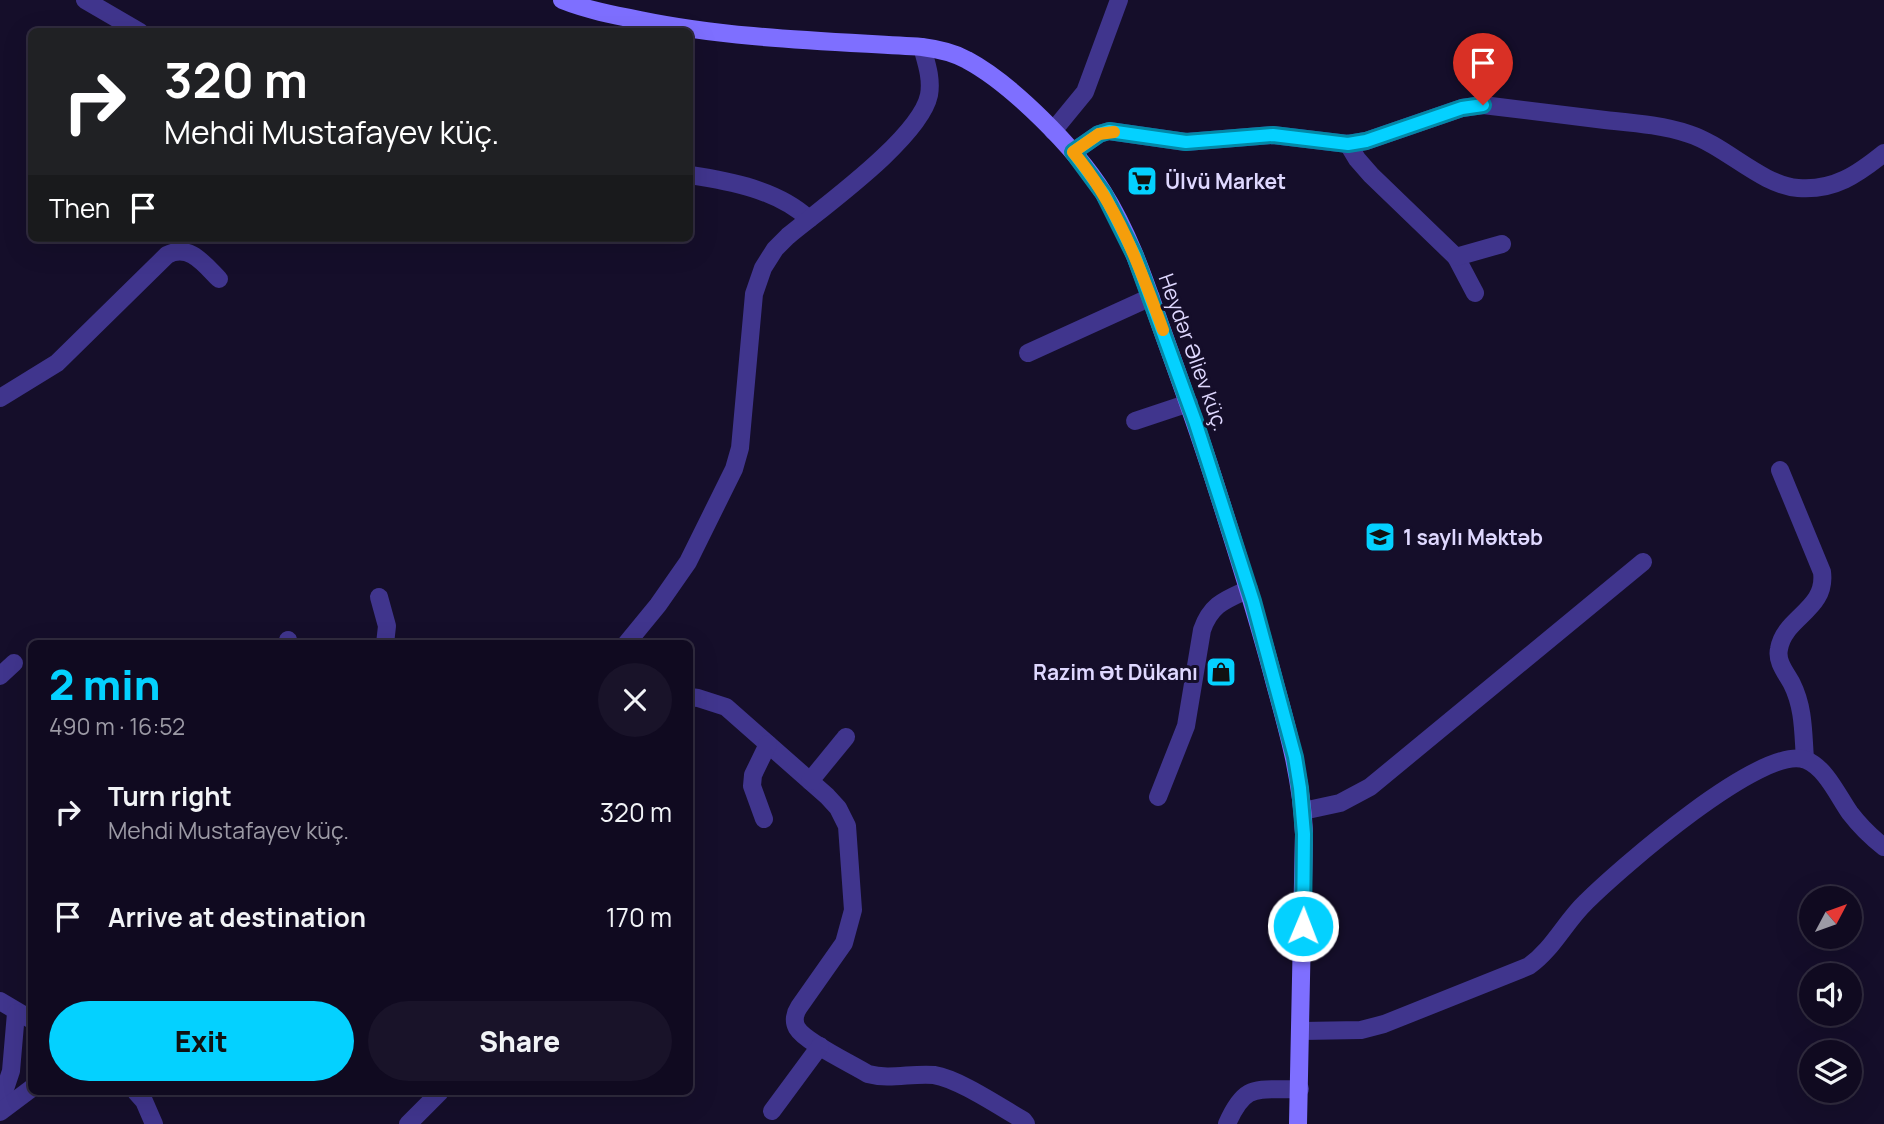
<!DOCTYPE html>
<meta charset="utf-8">
<style>
:root{--surface:#100a20;--page:#191329;--text:#f1f3f6;--muted:#9c9aa5;--line:#302b3e;--accent:#04d1ff}
body{margin:0;font-family:Manrope,sans-serif;background:var(--page);color:var(--text);height:100vh;display:flex;flex-direction:column;font-size:26px;white-space:nowrap}
*{box-sizing:border-box;margin:0}
p{font-size:23px;color:var(--muted)}
.icon{flex:none;width:38px;height:38px;fill:none;stroke:currentColor;stroke-width:2;stroke-linecap:round;stroke-linejoin:round}
.map{position:relative;flex:1;overflow:hidden}
.panel{position:absolute;left:28px;top:640px;width:665px;height:455px;display:flex;flex-direction:column;background:var(--surface);border-radius:10px;box-shadow:0 7px 28px #0002,0 0 0 2px var(--line)}
.panel>*{flex:none}
.guide{position:absolute;left:28px;top:28px;width:665px;height:214px;border-radius:10px;box-shadow:0 7px 28px #0002,0 0 0 2px var(--line);background:#202124;color:#fff;overflow:hidden}
.needle{width:46px;rotate:49deg}
.controls{position:absolute;left:1799px;top:886px;display:grid;gap:14px}
.controls a{display:grid;place-items:center;width:63px;height:63px;border-radius:50%;background:var(--surface);box-shadow:0 7px 28px #0002,0 0 0 2px var(--line);font-size:35px}
.pin{position:absolute;display:grid;place-items:center;width:60px;height:60px;color:#fff;margin:-72px -30px;border-radius:50% 50% 50% 0;rotate:-45deg;box-shadow:0 0 7px #0007}
.pin .icon{rotate:45deg}
.me{position:absolute;width:77px;margin:-38px;rotate:1deg;stroke-linejoin:round;filter:drop-shadow(0 0 5px #0008)}
.turn{display:flex;align-items:center;gap:24px;height:147px;padding:0 21px;font-size:32px}
.turn .icon{width:91px;height:91px;stroke-width:2.5}
.turn b{display:block;font-size:49px;line-height:60px}
.then{display:flex;align-items:center;height:66px;padding:0 21px;background:#0003;gap:14px;font-size:26px}
.round{display:grid;place-items:center;flex:none;width:74px;height:74px;border-radius:37px;background:var(--page)}
.overview{display:flex;align-items:center;justify-content:space-between;height:119px;padding:0 21px}
h1{font-size:42px;font-weight:800;line-height:52px;color:var(--accent)}
.cta{display:flex;gap:14px;margin-top:auto;padding:14px 21px}
.cta a{flex:1;height:80px;border-radius:42px;background:var(--accent);color:#111;font-size:28px;font-weight:800;line-height:80px;text-align:center}
.cta a+a{background:var(--page);color:var(--text)}
ul{padding:0;list-style:none}
li{display:flex;align-items:center;gap:21px;height:105px;padding:0 21px}
li div{flex:1}
li b{display:block;font-size:26px}
li em{font-style:normal}
.map>svg:first-child{display:block}
</style>
<div class="map">
<svg width="1884" height="1124" viewBox="0 0 1884 1124">
<rect width="100%" height="100%" fill="#150e2a"/>
<g fill="none" stroke-linecap="round" stroke-linejoin="round">
<!-- minor -->
<g stroke="#40358d" stroke-width="18">
<polyline points="85,0 140,32"/>
<polyline points="1053,131 1085,92 1119,0"/>
<polyline points="1348,144 1357,159 1371,175 1456,257 1475,293"/>
<path d="M 1073,152 L 1099,134 L 1109,131 L 1186,142 L 1273,135 L 1348,144 L 1366,141 L 1462,108 L 1483,105 C 1524,110 1565,115 1605,120 C 1634,123 1662,125 1689,134 C 1726,146 1761,185 1798,188 C 1834,191 1858,174 1884,153"/>
<path d="M 690,175 C 730,181 778,190 809,219"/>
<polyline points="1456,257 1502,244"/>
<polyline points="1028,353 1151,297"/>
<path d="M 0,398 L 57,363 L 167,255 C 189,243 204,264 219,279"/>
<polyline points="1135,421 1189,403"/>
<path d="M 1780,470 L 1822,572 C 1827,610 1784,617 1779,649 C 1776,662 1787,674 1792,684 C 1804,708 1803,733 1805,759"/>
<polyline points="379,597 387,626 385,644"/>
<polyline points="288,640 289,644"/>
<path d="M 626,644 L 658,605 L 688,562 L 734,469 L 740,448 L 754,294 L 763,268 L 775,249 L 788,236 C 823,207 920,138 929,95 C 932,78 926,62 922,47"/>
<polyline points="0,676 14,663"/>
<path d="M 690,697 L 698,698 L 726,707 L 827,796 L 838,808 L 847,826 L 853,910 L 844,943 L 799,1007 C 795,1013 793,1021 797,1028 C 805,1042 852,1064 868,1074 C 890,1080 911,1073 934,1075 C 959,1079 1000,1107 1023,1120 L 1026,1124"/>
<polyline points="810,781 846,737"/>
<path d="M 1158,797 L 1186,726 L 1202,630 C 1211,604 1225,600 1249,589"/>
<polyline points="1303,811 1340,803 1370,787 1643,562"/>
<polyline points="764,819 752,786 753,775 768,744"/>
<polyline points="0,1001 32,1020"/>
<path d="M 1302,1031 L 1361,1030 L 1384,1024 L 1529,966 C 1553,949 1565,922 1586,902 C 1617,871 1764,742 1806,760 C 1826,768 1838,796 1850,813 C 1860,826 1871,837 1884,847"/>
<polyline points="136,1092 144,1101 154,1124"/>
<polyline points="0,1104 11,1071 16,1013"/>
<polyline points="772,1111 820,1046"/>
<polyline points="0,1112 32,1088"/>
<polyline points="408,1124 440,1092"/>
<path d="M 1227,1124 C 1246,1081 1257,1091 1300,1089"/>
</g>
<!-- secondary -->
<path stroke="#7e6fff" stroke-width="18" d="M 562,0 C 587,10 613,15 640,20 C 732,39 828,41 922,47 C 938,49 953,52 967,60 C 1012,84 1076,149 1103,192 C 1129,233 1145,281 1161,327 C 1179,377 1197,427 1213,477 C 1235,546 1257,614 1275,684 C 1289,734 1302,782 1304,834 L 1298,1124"/>
</g>
<g fill="none" stroke-linecap="round" stroke-linejoin="round">
<!-- route casing -->
<g stroke="#0388a6" stroke-width="18">
<polyline id="route" points="1303,926 1304,834 1300,788 1295,757 1253,601 1195,421 1135,256 1104,194 1073,152 1099,134 1109,131 1186,142 1273,135 1348,144 1366,141 1462,108 1483,105"/>
</g>
<!-- route -->
<use href="#route" stroke="#04d1ff" stroke-width="12"/>
<!-- slow -->
<path stroke="#f59e0b" stroke-width="12" d="M 1114,132 L 1099,134 L 1073,152 C 1117,204 1140,267 1163,330"/>
</g>
<!-- icons -->
<defs>
<g id="supermarket-square" transform="scale(1.575)"><rect x="-9" y="-9" width="18" height="18" rx="4" fill="#04d1ff" stroke="#150e2a"/><path d="M-6-5.5h2.5l.6 2H6L4.5 2H-2.5L-4.4-4H-6ZM-1.5 3.2a1.3 1.3 0 1 0 .1 0ZM3 3.2a1.3 1.3 0 1 0 .1 0Z" fill="#111"/></g>
<g id="school-square" transform="scale(1.575)"><rect x="-9" y="-9" width="18" height="18" rx="4" fill="#04d1ff" stroke="#150e2a"/><path d="M0-5L7-2L0 1L-7-2ZM-4 1L0 2.5L4 1V4Q0 6-4 4Z" fill="#111"/></g>
<g id="shop-square" transform="scale(1.575)"><rect x="-9" y="-9" width="18" height="18" rx="4" fill="#04d1ff" stroke="#150e2a"/><path d="M-5-2.5h2.3a2.7 3.5 0 0 1 5.4 0H5L5.5 6h-11ZM-1.5-2.5h3a1.5 2.3 0 0 0-3 0Z" fill="#111"/></g>
</defs>
<g fill-rule="evenodd">
<use href="#supermarket-square" x="1142" y="181"/>
<use href="#school-square" x="1380" y="537"/>
<use href="#shop-square" x="1221" y="672"/>
</g>
<g text-anchor="middle" dominant-baseline="central" stroke-width="6" stroke-linejoin="round" paint-order="stroke">
<!-- poi labels -->
<g font-size="21" font-weight="bold" fill="#dfd8ff" stroke="#150e2a" text-anchor="start">
<text x="1165" y="181">Ülvü Market</text>
<text x="1403" y="537">1 saylı Məktəb</text>
<text x="1198" y="672" text-anchor="end">Razim Ət Dükanı</text>
</g>
<!-- street labels -->
<g font-size="21" fill="#dfd8ff" stroke="#150e2a">
<text transform="translate(1194 352) rotate(70)">Heydər Əliev küç.</text>
</g>
</g>
</svg>
<div class="controls">
<a><svg class="needle" viewBox="-14 -14 28 28"><path d="M0-13l5 13h-10z" fill="#e53935"/><path d="M0 13l5-13h-10z" fill="#9c9aa5"/></svg></a>
<a><svg class="icon" aria-label="sound" viewBox="0 0 24 24"><path d="M4 9h4l5-4v14l-5-4H4zM17 9q2 3 0 6"/></svg></a>
<a><svg class="icon" aria-label="layers" viewBox="0 0 24 24"><path d="M12 4l9 5-9 5-9-5zM3 14l9 5 9-5"/></svg></a>
</div>
<div class="pin" style="left:1483px;top:105px;background:#d93025"><svg class="icon" aria-label="arrive" viewBox="0 0 24 24"><path d="M6 21V4h12l-3 4 3 4H6"/></svg></div>
<svg class="me" style="left:1303px;top:926px" viewBox="-20 -20 40 40"><circle r="17" fill="#04d1ff" stroke="#fff" stroke-width="3"/><path d="M0-11L8 9 0 5-8 9z" fill="#fff"/></svg>
<div class="guide">
<div class="turn"><svg class="icon" aria-label="right" viewBox="0 0 24 24"><path d="M7 20v-9h11M14 6l5 5-5 5"/></svg><div><b>320 m</b>Mehdi Mustafayev küç.</div></div>
<div class="then">Then<svg class="icon" aria-label="arrive" viewBox="0 0 24 24"><path d="M6 21V4h12l-3 4 3 4H6"/></svg></div>
</div>
<section class="panel">
<div class="overview"><div><h1>2 min</h1><p>490 m · 16:52</p></div><a class="round"><svg class="icon" aria-label="close" viewBox="0 0 24 24"><path d="M6 6l12 12M18 6L6 18"/></svg></a></div>
<ul>
<li><svg class="icon" aria-label="right" viewBox="0 0 24 24"><path d="M7 20v-9h11M14 6l5 5-5 5"/></svg><div><b>Turn right</b><p>Mehdi Mustafayev küç.</p></div><em>320 m</em></li>
<li><svg class="icon" aria-label="arrive" viewBox="0 0 24 24"><path d="M6 21V4h12l-3 4 3 4H6"/></svg><div><b>Arrive at destination</b></div><em>170 m</em></li>
</ul>
<div class="cta"><a>Exit</a><a>Share</a></div>
</section>
</div>
